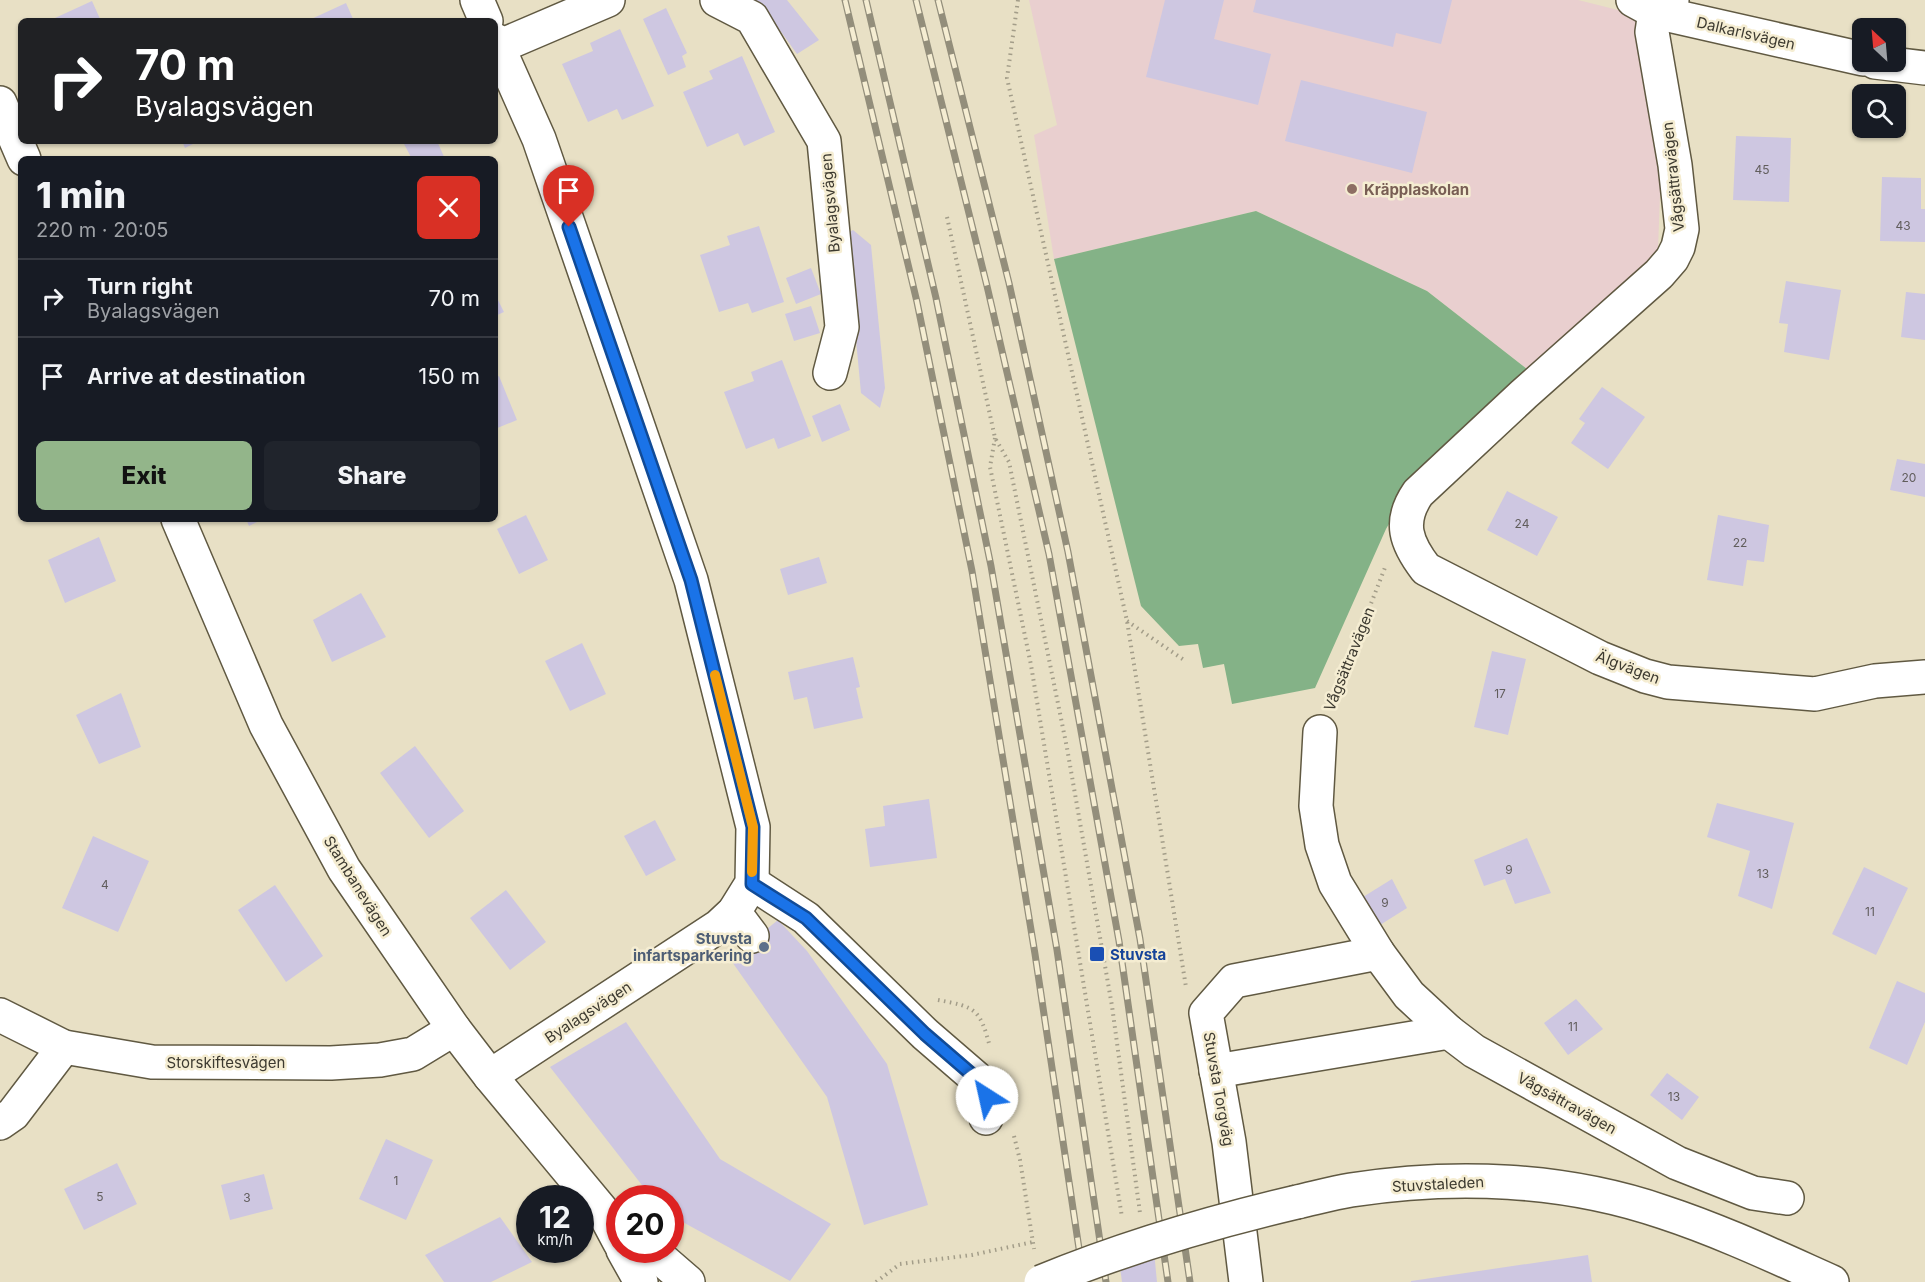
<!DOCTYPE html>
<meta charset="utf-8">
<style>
:root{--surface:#171b24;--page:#20242c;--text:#f1f3f6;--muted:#9ea1a6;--line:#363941;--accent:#93b58a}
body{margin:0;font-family:Inter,sans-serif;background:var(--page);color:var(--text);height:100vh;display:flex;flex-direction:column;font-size:22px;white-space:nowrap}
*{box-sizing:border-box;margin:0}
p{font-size:20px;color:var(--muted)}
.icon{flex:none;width:33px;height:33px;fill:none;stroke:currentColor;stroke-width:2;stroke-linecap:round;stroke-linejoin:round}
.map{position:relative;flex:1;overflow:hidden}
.panel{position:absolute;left:18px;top:156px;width:480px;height:366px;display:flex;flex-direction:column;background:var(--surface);border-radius:9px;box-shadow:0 2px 4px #0004}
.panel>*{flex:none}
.guide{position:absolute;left:18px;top:18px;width:480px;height:126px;border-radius:9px;box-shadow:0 2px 4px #0004;background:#202124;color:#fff;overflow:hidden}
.needle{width:39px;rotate:334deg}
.controls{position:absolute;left:1852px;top:18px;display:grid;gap:12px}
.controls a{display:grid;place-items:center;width:54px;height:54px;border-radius:9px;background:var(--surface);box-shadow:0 2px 4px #0004;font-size:30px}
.speed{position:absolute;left:516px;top:1185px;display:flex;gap:12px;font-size:30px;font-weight:700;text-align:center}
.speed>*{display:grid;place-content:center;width:78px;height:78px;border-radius:50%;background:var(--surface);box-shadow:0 2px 4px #0004;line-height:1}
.speed small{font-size:15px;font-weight:400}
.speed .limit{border:9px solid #d22;background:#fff;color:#111}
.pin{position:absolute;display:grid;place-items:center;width:51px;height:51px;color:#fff;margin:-62px -26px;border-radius:50% 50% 50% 0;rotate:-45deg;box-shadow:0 0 6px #0007}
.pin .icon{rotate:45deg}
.me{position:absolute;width:66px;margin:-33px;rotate:325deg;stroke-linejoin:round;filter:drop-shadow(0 0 4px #0008)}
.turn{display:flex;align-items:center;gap:21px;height:126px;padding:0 18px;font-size:27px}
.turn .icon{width:78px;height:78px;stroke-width:2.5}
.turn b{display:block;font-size:42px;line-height:51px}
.round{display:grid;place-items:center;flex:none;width:63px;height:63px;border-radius:9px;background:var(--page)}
.overview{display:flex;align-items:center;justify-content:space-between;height:102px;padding:0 18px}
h1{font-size:36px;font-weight:800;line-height:45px}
.primary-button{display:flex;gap:12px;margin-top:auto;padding:12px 18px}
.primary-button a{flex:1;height:69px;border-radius:9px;background:var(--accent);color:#111;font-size:24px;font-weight:800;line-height:69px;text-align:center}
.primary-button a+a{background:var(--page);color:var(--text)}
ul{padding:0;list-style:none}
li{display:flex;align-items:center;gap:18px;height:78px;padding:0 18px;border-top:2px solid var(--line)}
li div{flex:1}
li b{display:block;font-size:22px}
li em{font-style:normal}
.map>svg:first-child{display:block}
</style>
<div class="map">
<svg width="1925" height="1282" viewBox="0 0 1925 1282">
<rect width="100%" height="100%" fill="#e8e0c5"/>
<!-- education -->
<polygon fill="#e9cfcf" points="1029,0 1578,0 1638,15 1661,167 1658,250 1532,373 1427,291 1256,211 1054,259 1034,135 1057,125"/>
<!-- forest -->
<polygon fill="#84b287" points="1256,211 1427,291 1532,373 1409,489 1386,529 1315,688 1232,704 1224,664 1203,668 1198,644 1179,646 1141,606 1054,259"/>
<!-- building -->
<g fill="#cec7e1">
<polygon points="754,0 787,0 819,40 797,54 761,4"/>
<polygon points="1165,0 1224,0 1214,39 1271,54 1258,105 1146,77"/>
<polygon points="1256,0 1452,0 1441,44 1396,33 1393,47 1253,12"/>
<polygon points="92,1 101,21 57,21 55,18"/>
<polygon points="346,3 354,21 307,21"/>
<polygon points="666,8 687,53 682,56 686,67 668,75 643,19"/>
<polygon points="620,29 654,106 622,120 617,109 588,122 562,64 593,51 590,43"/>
<polygon points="742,56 775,132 744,146 738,133 707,147 683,92 713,79 709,71"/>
<polygon points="1301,80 1427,112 1412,173 1285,141"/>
<polygon points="1736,136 1791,138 1789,202 1733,200"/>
<polygon points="182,141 199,141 185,148"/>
<polygon points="410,141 437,141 445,159 412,159 404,144"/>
<polygon points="1882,177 1921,178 1921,209 1925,209 1925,242 1880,241"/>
<polygon points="759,226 784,302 752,313 748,303 719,312 700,255 730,245 727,236"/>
<polygon points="853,230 871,245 885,388 880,408 861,393 846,234"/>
<polygon points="811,268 821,294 796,304 786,278"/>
<polygon points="1786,281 1841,290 1829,360 1784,352 1788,324 1779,323"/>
<polygon points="1906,292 1925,294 1925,340 1901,337"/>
<polygon points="495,294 504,312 495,316"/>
<polygon points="811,306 820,333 794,341 785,314"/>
<polygon points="782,360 811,436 778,449 774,438 746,449 724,392 754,381 751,372"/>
<polygon points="499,376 517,420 495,429 495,378"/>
<polygon points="1602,387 1645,417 1608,469 1571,443 1585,423 1579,419"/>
<polygon points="840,404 850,430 822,442 812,416"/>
<polygon points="1897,459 1925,464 1925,497 1890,490"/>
<polygon points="1507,491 1558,517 1537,556 1487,530"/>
<polygon points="526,515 548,560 519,574 497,529"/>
<polygon points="1718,515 1769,525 1764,562 1747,560 1743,586 1707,580"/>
<polygon points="246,519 263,519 249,526"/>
<polygon points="99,537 116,581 65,603 48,560"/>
<polygon points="819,557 827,583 788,595 780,569"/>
<polygon points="361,593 386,637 332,662 313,620"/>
<polygon points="582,643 606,694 570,711 545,661"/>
<polygon points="1492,651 1526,659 1508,735 1474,727"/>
<polygon points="853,657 860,687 856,688 863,718 814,729 807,697 794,700 788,672"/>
<polygon points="121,693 141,747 99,764 76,715"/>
<polygon points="415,746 464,811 429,838 380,773"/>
<polygon points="929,799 937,858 870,867 865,829 885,826 883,806"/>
<polygon points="1717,803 1794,823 1772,909 1738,896 1750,851 1707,837"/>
<polygon points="655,820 676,860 646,876 624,836"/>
<polygon points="93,836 149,861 118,932 62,908"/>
<polygon points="1527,838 1551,893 1515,904 1505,879 1484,886 1474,860"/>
<polygon points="1864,867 1908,888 1876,955 1832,934"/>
<polygon points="1392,879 1407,908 1380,925 1363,897"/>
<polygon points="275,885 323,956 286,982 238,910"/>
<polygon points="506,890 546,942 510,970 470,918"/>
<polygon points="778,920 807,951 887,1064 928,1205 864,1225 827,1097 730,959"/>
<polygon points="1897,981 1925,993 1925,1022 1907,1065 1869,1048"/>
<polygon points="1576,999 1603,1029 1568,1055 1544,1023"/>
<polygon points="626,1022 720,1159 831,1224 790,1281 670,1215 670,1198 652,1198 550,1067"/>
<polygon points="1667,1073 1699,1097 1682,1120 1650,1095"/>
<polygon points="386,1139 433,1160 406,1220 359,1199"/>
<polygon points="117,1163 137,1204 84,1230 64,1189"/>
<polygon points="264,1174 273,1209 230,1220 221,1185"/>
<polygon points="500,1217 532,1262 491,1282 444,1282 425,1255"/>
<polygon points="1154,1251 1157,1282 1122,1282 1119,1260"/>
<polygon points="1588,1255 1592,1282 1411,1282 1411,1281"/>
</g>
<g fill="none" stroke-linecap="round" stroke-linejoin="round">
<!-- minor casing -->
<g stroke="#605942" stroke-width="36">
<g id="minor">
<polyline points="477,0 486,21"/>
<polyline points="717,0 752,18 824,141 842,327 830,373"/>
<polyline points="1633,0 1655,12 1863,59"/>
<path d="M 1672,0 L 1655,12 L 1652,32 L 1675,165 L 1682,229 L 1678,247 L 1672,259 L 1659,274 L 1524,394 L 1418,493 C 1398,522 1406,543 1426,569 L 1600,658 L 1645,676 L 1668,682 L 1815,694 L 1875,681 L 1925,677"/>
<polyline points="498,47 608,0"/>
<polyline points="1875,62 1925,68"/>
<polyline points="0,103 24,159"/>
<polyline points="178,519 266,725 344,869 454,1029 490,1076 604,1213 620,1243"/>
<polyline points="1320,732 1316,806 1322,845 1335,883 1378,953 1409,995 1449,1032 1474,1051 1677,1163 1753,1193 1787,1198"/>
<polyline points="752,883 806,918 925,1034 976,1078 987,1097 986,1118"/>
<polyline points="734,912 752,936"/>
<polyline points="0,1015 64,1047 152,1062 331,1063 380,1060 413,1054 454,1029"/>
<polyline points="1216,1071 1449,1032"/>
<polyline points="490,1076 719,926 734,912 752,883 753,827 691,580 539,139 495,40"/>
<polyline points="0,1123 13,1114 64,1047"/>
<path d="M 1297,1202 C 1315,1198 1333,1193 1351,1190 C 1454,1174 1564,1178 1663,1212 C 1721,1231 1776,1257 1832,1282"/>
<polyline points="623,1250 641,1282"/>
<polyline points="651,1250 688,1282"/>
<polyline points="1246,1282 1229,1142 1206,1013 1234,981 1378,953"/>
</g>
</g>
<!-- path -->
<g stroke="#a39d89" stroke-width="4" stroke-dasharray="1.5 4.5" stroke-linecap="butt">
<polyline points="1018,0 1007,78 1127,621 1186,987"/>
<polyline points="947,217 995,438 1009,462 1067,748 1112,1006 1140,1213"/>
<polyline points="995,438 990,467 1031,665 1122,1217"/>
<polyline points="1127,621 1184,660"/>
<polyline points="1332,704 1386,565"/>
<path d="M 938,1000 C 976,1007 980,1009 990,1047"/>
<polyline points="1014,1136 1020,1160 1034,1249"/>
<polyline points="876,1282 900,1264 972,1255 1033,1242"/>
</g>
<!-- minor -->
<use href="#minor" stroke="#fff" stroke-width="33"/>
<!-- rail casing -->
<g stroke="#938e7b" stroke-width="7">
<g id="rail">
<polyline points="845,0 917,302 972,571 1035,954 1084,1282"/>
<polyline points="866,0 936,298 991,566 1057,950 1106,1282"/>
<polyline points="916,0 987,286 1049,554 1119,941 1168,1282"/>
<polyline points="938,0 1009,283 1068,552 1140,939 1190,1282"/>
</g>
</g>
<!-- rail -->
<use href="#rail" stroke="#f5edd2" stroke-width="4.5" stroke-dasharray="14" stroke-linecap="butt"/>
<!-- minor-bridge casing -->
<g stroke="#605942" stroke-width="36" stroke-linecap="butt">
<path id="minor-bridge" d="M 1041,1282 C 1126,1247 1208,1223 1297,1202"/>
</g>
<!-- minor-bridge -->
<use href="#minor-bridge" stroke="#fff" stroke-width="33"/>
</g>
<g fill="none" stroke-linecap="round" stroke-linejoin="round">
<!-- route casing -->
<g stroke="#114b97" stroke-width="15">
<polyline id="route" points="569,227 691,580 753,827 752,884 806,918 925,1034 976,1078 987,1097"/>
</g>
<!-- route -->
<use href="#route" stroke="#1a73e8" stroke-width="10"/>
<!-- slow -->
<polyline stroke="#f59e0b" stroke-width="10" points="715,675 753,827 752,872"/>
</g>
<!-- markers -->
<circle fill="#8d6e63" stroke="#f5edd2" stroke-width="2" cx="1352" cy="189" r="6"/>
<circle fill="#5c6f8a" stroke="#f5edd2" stroke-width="2" cx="764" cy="947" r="6"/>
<rect fill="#1a4fb4" stroke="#f5edd2" stroke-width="2" x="1089" y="946" width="16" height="16" rx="3"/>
<g text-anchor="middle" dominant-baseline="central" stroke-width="5" stroke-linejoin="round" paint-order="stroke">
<!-- number labels -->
<g font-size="12" fill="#615d5c">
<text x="1762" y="169">45</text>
<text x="1903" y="225">43</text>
<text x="1909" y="477">20</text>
<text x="1522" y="523">24</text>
<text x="1740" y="542">22</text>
<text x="1500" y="693">17</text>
<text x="1509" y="869">9</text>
<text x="1763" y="873">13</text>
<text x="105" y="884">4</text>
<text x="1385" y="902">9</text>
<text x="1870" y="911">11</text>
<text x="1573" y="1026">11</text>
<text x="1674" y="1096">13</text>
<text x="396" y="1180">1</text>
<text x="100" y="1196">5</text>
<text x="247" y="1197">3</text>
</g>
<!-- street labels -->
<g font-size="15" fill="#3d3a30" stroke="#f5edd2">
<text transform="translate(1746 33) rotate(13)">Dalkarlsvägen</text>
<text transform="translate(1673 177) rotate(-96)">Vågsättravägen</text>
<text transform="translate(830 203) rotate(-95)">Byalagsvägen</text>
<text transform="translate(1349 659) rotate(-68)">Vågsättravägen</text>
<text transform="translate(1628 667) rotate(21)">Älgvägen</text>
<text transform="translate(358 886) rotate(58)">Stambanevägen</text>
<text transform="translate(588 1012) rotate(-33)">Byalagsvägen</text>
<text x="226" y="1062">Storskiftesvägen</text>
<text transform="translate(1219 1089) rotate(80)">Stuvsta Torgväg</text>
<text transform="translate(1567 1103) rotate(29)">Vågsättravägen</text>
<text transform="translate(1438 1184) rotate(-3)">Stuvstaleden</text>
</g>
<!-- education labels -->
<g font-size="15" font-weight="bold" fill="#785e54" stroke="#f5edd2" text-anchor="start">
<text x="1364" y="189">Kräpplaskolan</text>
</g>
<!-- service labels -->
<g font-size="15" font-weight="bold" fill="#4e5e75" stroke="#f5edd2" text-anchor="end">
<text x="752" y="938">Stuvsta<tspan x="752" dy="17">infartsparkering</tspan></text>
</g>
<!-- transit labels -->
<g font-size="15" font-weight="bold" fill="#164399" stroke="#f5edd2" text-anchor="start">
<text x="1110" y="954">Stuvsta</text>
</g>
</g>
</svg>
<div class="controls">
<a><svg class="needle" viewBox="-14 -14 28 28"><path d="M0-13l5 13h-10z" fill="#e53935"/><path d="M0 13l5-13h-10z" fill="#9ea1a6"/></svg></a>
<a><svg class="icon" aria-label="search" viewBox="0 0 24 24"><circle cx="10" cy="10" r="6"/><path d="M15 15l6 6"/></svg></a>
</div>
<div class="speed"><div>12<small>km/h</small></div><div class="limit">20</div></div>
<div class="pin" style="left:569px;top:227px;background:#d93025"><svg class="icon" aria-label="arrive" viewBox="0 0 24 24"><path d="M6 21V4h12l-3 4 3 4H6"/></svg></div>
<svg class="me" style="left:987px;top:1097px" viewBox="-20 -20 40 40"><circle r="19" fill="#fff"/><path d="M0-13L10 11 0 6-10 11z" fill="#1a73e8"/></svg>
<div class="guide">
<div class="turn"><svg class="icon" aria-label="right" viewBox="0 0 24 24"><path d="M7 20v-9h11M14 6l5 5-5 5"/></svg><div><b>70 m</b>Byalagsvägen</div></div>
</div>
<section class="panel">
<div class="overview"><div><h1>1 min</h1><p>220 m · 20:05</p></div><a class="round" style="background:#d93025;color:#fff"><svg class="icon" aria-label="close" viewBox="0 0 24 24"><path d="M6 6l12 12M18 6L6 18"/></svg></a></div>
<ul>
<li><svg class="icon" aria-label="right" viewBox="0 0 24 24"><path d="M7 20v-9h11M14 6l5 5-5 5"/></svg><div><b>Turn right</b><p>Byalagsvägen</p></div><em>70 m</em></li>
<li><svg class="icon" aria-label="arrive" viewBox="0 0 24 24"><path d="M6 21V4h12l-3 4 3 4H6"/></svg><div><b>Arrive at destination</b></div><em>150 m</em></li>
</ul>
<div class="primary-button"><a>Exit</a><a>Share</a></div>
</section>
</div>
